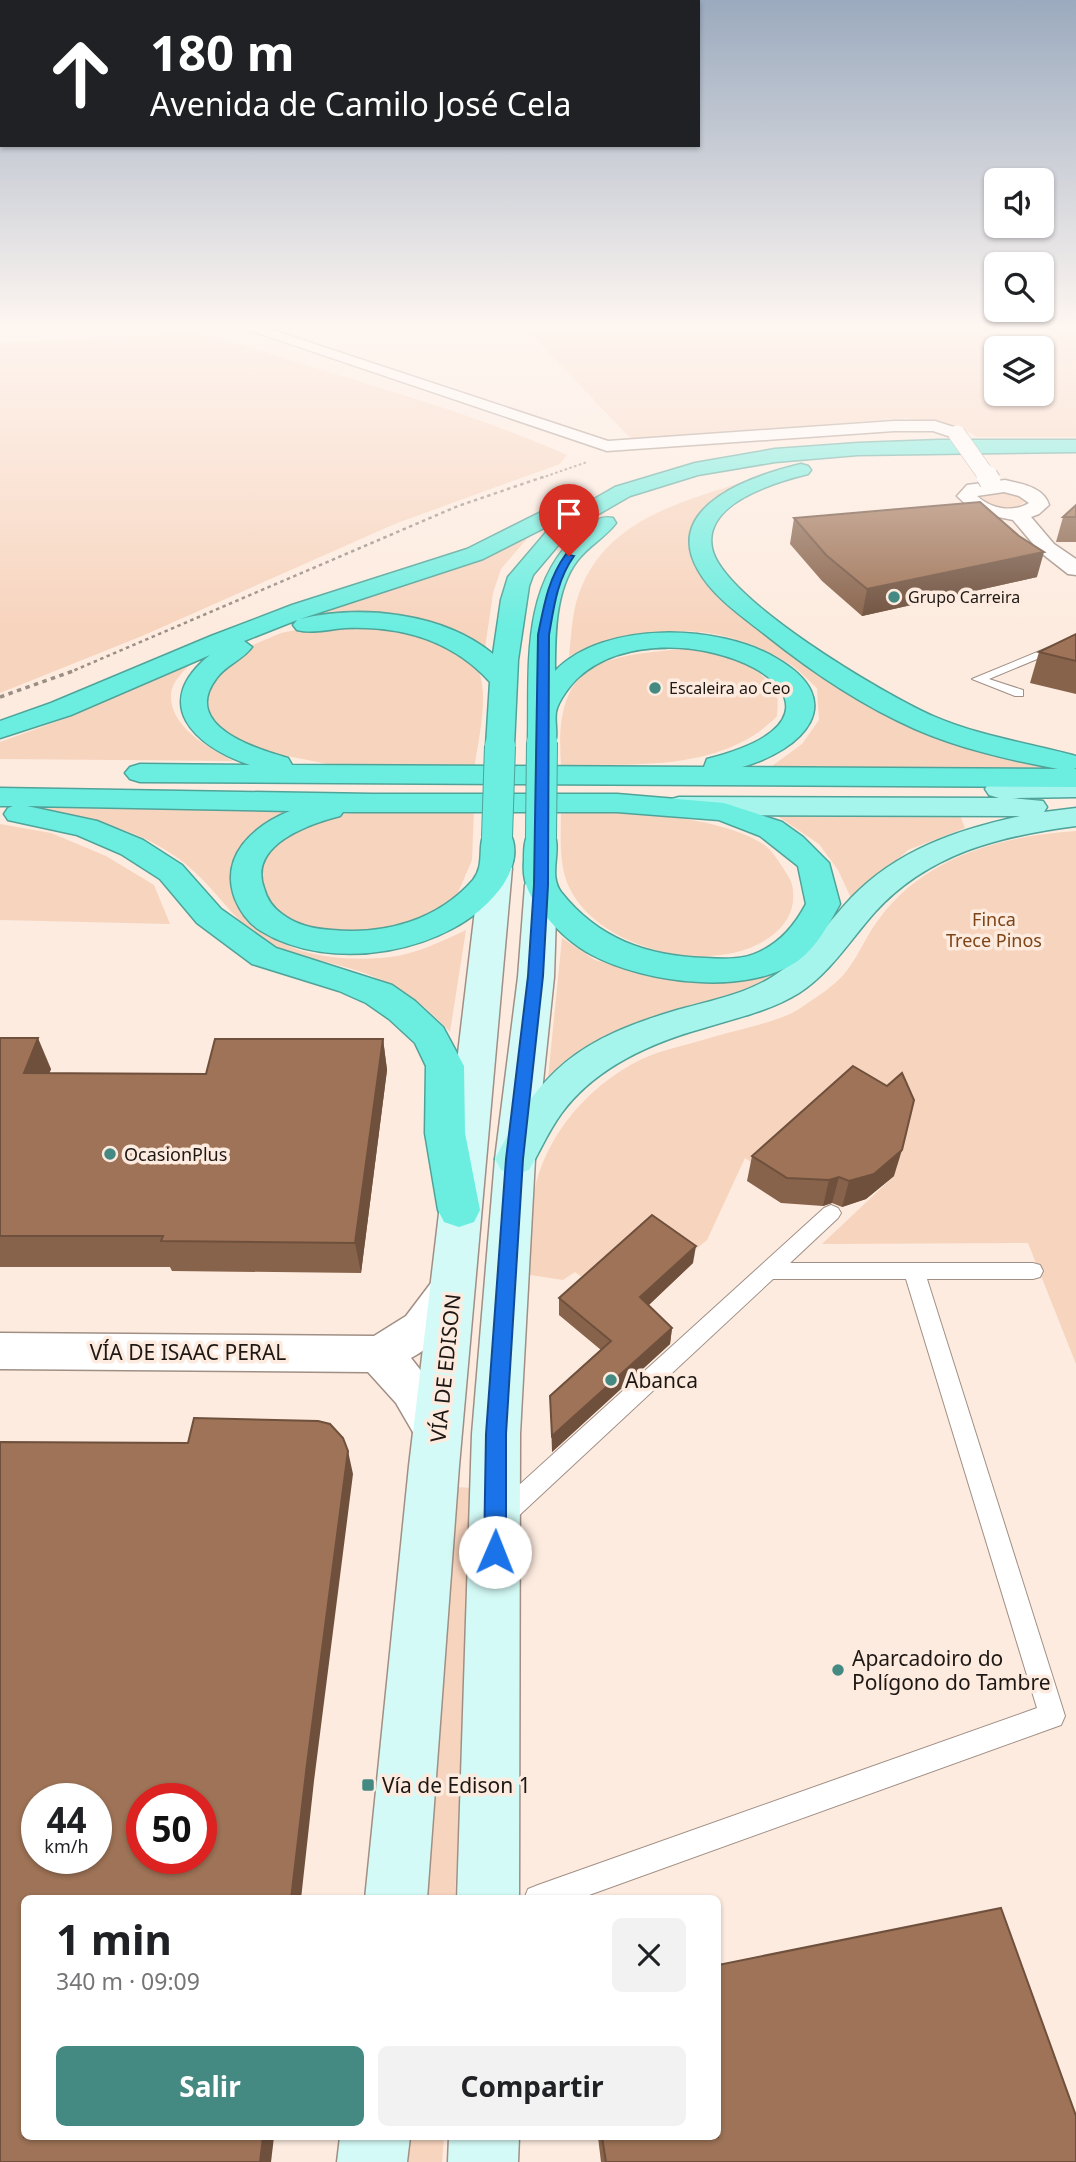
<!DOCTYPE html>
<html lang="es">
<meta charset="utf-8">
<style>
:root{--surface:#fff;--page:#f2f2f2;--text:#202124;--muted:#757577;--accent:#448a83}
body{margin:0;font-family:"Noto Sans",sans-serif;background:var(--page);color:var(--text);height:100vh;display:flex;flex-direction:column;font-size:26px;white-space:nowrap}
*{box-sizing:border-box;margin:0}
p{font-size:23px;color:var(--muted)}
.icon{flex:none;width:38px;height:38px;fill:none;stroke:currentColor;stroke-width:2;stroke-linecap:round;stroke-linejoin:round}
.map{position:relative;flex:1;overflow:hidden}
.sheet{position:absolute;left:21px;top:1895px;width:700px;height:245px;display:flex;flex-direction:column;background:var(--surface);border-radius:10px;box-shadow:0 2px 5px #0004}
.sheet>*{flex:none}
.guide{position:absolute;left:0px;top:0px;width:700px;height:147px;box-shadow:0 2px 5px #0004;background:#202124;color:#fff;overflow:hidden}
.controls{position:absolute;left:984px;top:168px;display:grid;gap:14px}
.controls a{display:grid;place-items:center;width:70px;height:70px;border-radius:10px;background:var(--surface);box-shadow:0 2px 5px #0004;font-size:35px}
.speed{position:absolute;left:21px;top:1783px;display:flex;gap:14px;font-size:35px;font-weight:700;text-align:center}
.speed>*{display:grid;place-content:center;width:91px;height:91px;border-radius:50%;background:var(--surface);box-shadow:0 2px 5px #0004;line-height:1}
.speed small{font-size:18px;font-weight:400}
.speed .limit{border:10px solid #d22;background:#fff;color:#111}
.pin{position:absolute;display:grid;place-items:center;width:60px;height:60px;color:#fff;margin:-72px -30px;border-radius:50% 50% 50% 0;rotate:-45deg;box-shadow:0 0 7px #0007}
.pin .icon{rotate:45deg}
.me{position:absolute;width:77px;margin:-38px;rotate:1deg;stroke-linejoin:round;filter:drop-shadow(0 0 5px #0008)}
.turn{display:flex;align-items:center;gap:24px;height:147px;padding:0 35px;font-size:32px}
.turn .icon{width:91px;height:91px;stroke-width:2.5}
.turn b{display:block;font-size:49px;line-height:60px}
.round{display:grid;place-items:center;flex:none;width:74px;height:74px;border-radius:10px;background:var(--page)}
.overview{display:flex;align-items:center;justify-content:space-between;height:119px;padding:0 35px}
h1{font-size:42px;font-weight:700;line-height:52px}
.primary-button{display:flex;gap:14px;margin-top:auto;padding:14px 35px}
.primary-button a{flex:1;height:80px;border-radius:10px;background:var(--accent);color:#fff;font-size:28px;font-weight:700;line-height:80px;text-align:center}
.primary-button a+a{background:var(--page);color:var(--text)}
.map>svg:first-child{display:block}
</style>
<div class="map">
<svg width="1076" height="2162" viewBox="0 0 1076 2162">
<rect width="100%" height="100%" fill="#fdebdf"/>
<!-- green -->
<g fill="#f7d4be" fill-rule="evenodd">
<path d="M 544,324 L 1076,324 L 1076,437 L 977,437 L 960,427 L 906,418 L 632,440 L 531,334 ZM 996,348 L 1041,348 L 1041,394 L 996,394 Z"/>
<path d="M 194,334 C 238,340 276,357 318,369 C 402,394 486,419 567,455 L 560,464 L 397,523 L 142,636 L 0,693 L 0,343 Z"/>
<path d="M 746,481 C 648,537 694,574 761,626 C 782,643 804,665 827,678 C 850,691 878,698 902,707 C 956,728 1011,749 1065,770 L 772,766 L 802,744 L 819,720 L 817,688 C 808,680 798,669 788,663 C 719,619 641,624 569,656 C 571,638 572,619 576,603 C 599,522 675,504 746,481 Z"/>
<path d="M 992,490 L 1013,493 L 1025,501 C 1013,515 992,506 979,498 L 979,496 Z"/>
<path d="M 531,534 L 501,569 L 493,593 L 485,648 C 445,611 359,609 307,616 L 467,564 Z"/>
<path d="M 320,625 C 345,626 372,624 396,628 C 421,632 475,651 481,678 C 487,706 478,741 474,770 L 348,768 L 251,749 L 213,727 L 205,705 L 216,668 L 246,648 L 281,633 Z"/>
<path d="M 684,649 C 716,654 761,660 776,694 C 779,700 777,709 777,716 C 724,772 631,764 561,765 C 554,665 595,656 684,649 Z"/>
<path d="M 192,662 C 184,671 172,681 171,694 C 169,727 209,748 233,761 L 0,759 L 0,742 L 75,715 Z"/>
<path d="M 20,807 L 301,809 L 234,864 C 228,881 237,893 245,909 C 271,956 341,963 390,957 C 417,954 442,941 466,930 L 450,1032 C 414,993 385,977 334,964 C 315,959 295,957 277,948 C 244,932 228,906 204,881 C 155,829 87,817 20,807 Z"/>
<polygon points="474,809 472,860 457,895 442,911 377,934 304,931 268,905 260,888 263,859 276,844 295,829 326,817 359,812"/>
<path d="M 561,811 C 618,812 714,813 763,844 C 771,849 778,860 783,868 C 788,876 793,882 793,892 C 795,912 784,928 767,939 C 712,976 600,950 570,889 C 558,865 561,836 561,811 Z"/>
<polygon points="770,811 965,814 961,818 965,828 908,850 852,900 838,870 819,844"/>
<polygon points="0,824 51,833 106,856 154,885 170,924 0,920"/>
<path d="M 1076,831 L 1076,1364 L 1028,1243 L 822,1244 L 894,1176 L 906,1126 L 761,1169 L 745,1158 L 707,1240 L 696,1249 L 657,1226 L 592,1285 L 575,1272 L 563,1280 L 530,1275 C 530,1252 529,1228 532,1206 C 539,1142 585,1087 642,1059 C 664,1049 691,1044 713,1037 C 736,1030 782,1021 799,1009 C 815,998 837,985 848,969 C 860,953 867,934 879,919 C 925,856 1002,836 1076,831 Z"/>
<polygon points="562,938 595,960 663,979 712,982 747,978 800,963 757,993 547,1088"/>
<polygon points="455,1487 474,1488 455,1899 427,1899"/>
<polygon points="410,2137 444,2137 442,2162 408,2162"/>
</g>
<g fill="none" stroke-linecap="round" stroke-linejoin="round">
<!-- lane casing -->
<g stroke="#a08f85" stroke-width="2">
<g id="lane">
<polygon points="1076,636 1076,643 989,679 1023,690 1023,696 1015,696 972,679"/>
<polygon points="831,1205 838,1208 841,1213 838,1218 790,1263 1033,1263 1040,1265 1043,1271 1040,1277 1033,1279 927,1279 1065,1716 1061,1725 578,1899 524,1899 528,1889 538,1885 1037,1708 906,1279 773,1279 512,1522 504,1525 496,1522 492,1514 496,1506 824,1208"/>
</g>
</g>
<!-- street casing -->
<g stroke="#a08f85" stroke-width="3">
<g id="street">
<polygon points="231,324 254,324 608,441 894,421 935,421 963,430 966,434 957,439 933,431 894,431 607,451"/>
<path d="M 1005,480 C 1021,484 1044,487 1049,505 L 1039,514 L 1031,517 L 1054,544 L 1076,559 L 1076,575 L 1068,574 L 1040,552 L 1013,520 L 974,512 L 957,496 L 967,485 ZM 1004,492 L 1019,496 L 1029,503 C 1013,513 991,509 977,496 Z"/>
<path d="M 451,1270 L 465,1275 L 471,1287 C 457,1316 440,1343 411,1358 L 440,1395 L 459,1432 L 453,1446 L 437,1452 L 421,1446 L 396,1403 L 368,1372 L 0,1369 L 0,1333 L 374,1336 L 406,1316 L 437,1275 Z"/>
</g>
</g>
<!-- secondary casing -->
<g stroke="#a08f85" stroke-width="3">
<g id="secondary">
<polygon points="496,858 507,861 512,868 459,1466 427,1899 365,1899 409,1466 480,868 485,861"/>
<polygon points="541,875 553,878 557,885 554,977 535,1159 520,1434 519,1899 457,1899 472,1434 495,1159 518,977 525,885 529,878"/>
<polygon points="340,2137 410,2137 407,2162 337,2162"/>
<polygon points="449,2137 519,2137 518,2162 448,2162"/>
</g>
</g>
<!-- primary casing -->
<g stroke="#50a399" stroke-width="3">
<path id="primary" d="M 1076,779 L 1076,797 L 1012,798 L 1043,801 L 1047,807 L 1044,812 L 1076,808 L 1076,826 C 1000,836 929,853 875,912 C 850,940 831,972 799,993 C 770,1011 736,1018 704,1028 C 650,1043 594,1068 561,1114 C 548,1132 540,1151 529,1170 L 515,1175 L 501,1170 L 495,1159 C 541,1069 579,1039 677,1010 C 709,1001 743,995 772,977 C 805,957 825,926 851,898 C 897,850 956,830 1020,816 L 679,815 L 668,812 L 664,806 L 668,800 L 679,797 L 999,798 L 989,795 L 985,789 L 989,783 L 1000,780 Z"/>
</g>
<!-- highway casing -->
<g stroke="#50a399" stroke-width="3">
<g id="highway">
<path d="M 939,440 L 1076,440 L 1076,452 L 858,455 L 775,462 L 698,475 L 630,496 L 571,530 L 533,575 L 529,586 L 518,660 L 514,746 L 510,752 L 500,755 L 490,752 L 486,746 L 490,682 C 452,640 401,626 346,628 C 330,629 313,634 297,630 L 293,625 L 297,620 L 244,641 L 252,647 C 243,660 225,665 216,679 C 181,726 256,749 288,758 L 292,765 L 704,767 L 707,759 C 909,708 672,594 579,677 C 571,684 558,701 556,712 C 554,725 560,737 552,748 L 542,751 L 532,748 L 528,742 C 530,669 519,585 580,532 C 591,523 599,515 613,518 L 616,523 C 606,537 588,546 577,561 C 555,590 555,636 555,671 C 604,620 719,624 776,658 C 851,701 803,750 742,767 L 1058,769 C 1010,760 961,749 915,729 C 861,705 812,672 767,636 C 743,617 713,597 698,570 C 661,505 755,475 801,464 L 808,466 L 811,470 L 808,474 C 776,482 703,503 712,548 C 722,599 885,695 933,716 C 979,736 1028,743 1076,756 L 1076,768 L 1074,769 L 1076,769 L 1076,787 L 140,782 L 130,779 L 125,773 L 130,767 L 140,764 L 250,765 C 193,746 150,703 210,655 L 71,715 L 0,738 L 0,721 L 51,703 L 211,636 L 292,605 L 467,549 L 555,505 L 571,505 L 573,511 L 615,487 L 695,463 L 775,449 L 858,443 ZM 554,523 L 508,577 L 501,600 L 493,654 C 444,613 361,604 300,619 L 483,559 Z"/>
<path d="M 0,788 L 372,794 L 617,794 L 724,803 L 782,822 L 803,837 L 829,863 L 840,904 C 829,924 817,946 799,960 C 748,997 645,983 592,955 C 573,945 558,931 544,914 C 530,897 522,884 524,861 C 524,850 524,839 530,830 L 541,828 L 552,830 C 564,848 547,873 561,892 C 598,939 647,956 706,958 C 723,959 743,960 759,952 C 781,942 795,925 806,904 L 798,866 L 760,836 L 719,820 L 617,812 L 343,812 L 340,816 C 309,824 248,845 264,888 C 267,899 272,907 282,914 C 296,925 314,929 332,930 C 384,935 437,921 473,880 C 486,864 476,845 486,830 L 497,828 L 508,830 C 521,849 512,873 500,889 C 451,954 330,974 261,931 C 249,924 240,911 235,899 C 219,856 253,826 290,811 L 27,806 L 97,821 L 143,840 L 182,865 L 221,909 L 276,948 L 392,985 L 415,1001 L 443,1027 L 464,1066 L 465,1133 L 480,1210 L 474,1222 L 459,1227 L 444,1222 L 438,1210 L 425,1133 L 426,1066 L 415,1043 L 389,1019 L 366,1003 L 339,991 L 252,964 L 197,923 L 160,879 L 121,854 L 77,835 L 8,820 L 4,814 L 8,808 L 13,806 L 0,806 Z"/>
</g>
</g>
<!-- path-far2 -->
<polyline stroke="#9a8e85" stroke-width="2" stroke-dasharray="2.5 2.5" stroke-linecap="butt" points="541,478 587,462"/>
<!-- path-far1 -->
<polyline stroke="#9a8e85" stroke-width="2.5" stroke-dasharray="3.5 3.5" stroke-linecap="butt" points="68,673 458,506 546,476"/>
<!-- path -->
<polyline stroke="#9a8e85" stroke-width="3.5" stroke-dasharray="4.5 4.5" stroke-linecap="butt" points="0,697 73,671"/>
<!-- lane -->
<use href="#lane" fill="#fff" fill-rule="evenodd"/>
<!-- street -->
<use href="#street" fill="#fff" fill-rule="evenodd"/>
<!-- secondary -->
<use href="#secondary" fill="#d3faf6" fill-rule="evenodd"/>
<!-- primary -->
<use href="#primary" fill="#a6f5ec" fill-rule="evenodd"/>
<!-- highway -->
<use href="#highway" fill="#6beee0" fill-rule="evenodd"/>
<!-- street-bridge-far1 casing -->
<g stroke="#a08f85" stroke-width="18" stroke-linecap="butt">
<polyline id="street-bridge-far1" points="957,434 988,478"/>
</g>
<!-- street-bridge casing -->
<g stroke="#a08f85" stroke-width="23" stroke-linecap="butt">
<polyline id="street-bridge" points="987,476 990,481"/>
</g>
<!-- highway-bridge casing -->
<g stroke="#50a399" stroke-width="32" stroke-linecap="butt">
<g id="highway-bridge">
<polyline points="497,837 500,746"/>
<polyline points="541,837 542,742"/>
</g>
</g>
<!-- street-bridge-far1 -->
<use href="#street-bridge-far1" stroke="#fff" stroke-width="17"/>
<!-- street-bridge -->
<use href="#street-bridge" stroke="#fff" stroke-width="21"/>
<!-- highway-bridge -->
<use href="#highway-bridge" stroke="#6beee0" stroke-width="30"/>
</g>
<!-- wall -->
<g fill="#88634b">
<polygon points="1076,505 1076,542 1056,542 1063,517"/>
<polygon points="794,518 1037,577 862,616 822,581 790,544"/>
<polygon points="1076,634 1076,694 1030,683 1039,652"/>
<polygon points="0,1038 51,1069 49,1073 206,1074 383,1039 387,1070 361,1273 172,1271 170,1267 0,1267"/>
<polygon points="752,1156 894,1176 866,1199 842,1207 832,1203 823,1206 781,1203 747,1181"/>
<polygon points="693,1263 649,1305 672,1328 670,1344 552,1452 550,1396 601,1350 559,1315 559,1298"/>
<polygon points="598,2137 718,2137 1076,2162 601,2162"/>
</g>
<!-- shaded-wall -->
<g fill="#6f503d">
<polygon points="1044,552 1037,577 862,616 867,589"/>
<polygon points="38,1038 51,1069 38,1105 24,1073"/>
<polygon points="383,1039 387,1070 361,1273 355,1243"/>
<polygon points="902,1150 894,1176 866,1199 842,1207 849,1181"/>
<polygon points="839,1177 832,1203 823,1206 829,1180"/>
<polygon points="696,1246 693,1263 639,1314 640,1297"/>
<polygon points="672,1328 670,1344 552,1452 552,1436"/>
<polygon points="348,1451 353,1474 314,1781 301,1899 291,1899 307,1764"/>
<polygon points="263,2137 274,2137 271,2162 260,2162"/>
</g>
<!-- building -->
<g fill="#9e7357" stroke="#6f503d" stroke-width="2" fill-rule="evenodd">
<polygon points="980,502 1019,536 1044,552 867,589 826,555 794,518"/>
<polygon points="1076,505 1076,517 1063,517"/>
<polygon points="1076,634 1076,661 1039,652"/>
<polygon points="0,1038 38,1038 24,1073 206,1074 215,1039 383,1039 355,1243 161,1241 163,1236 0,1236"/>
<polygon points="853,1066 887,1086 902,1073 914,1100 902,1150 874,1174 849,1181 839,1177 829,1180 787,1178 752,1156"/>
<polygon points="652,1215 696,1246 640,1297 672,1328 552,1436 550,1396 611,1341 559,1298"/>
<path d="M 194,1418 L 318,1421 L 330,1424 L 343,1438 L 348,1451 L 307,1764 L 291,1899 L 24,1899 L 24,2137 L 263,2137 L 260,2162 L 0,2162 L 0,1442 L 188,1443 ZM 37,1799 L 96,1799 L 96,1858 L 37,1858 ZM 142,1799 L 201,1799 L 201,1858 L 142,1858 Z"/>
<polygon points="1001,1908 1076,2116 1076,2162 606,2162 602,2137 718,2137 718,1965"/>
</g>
<!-- sky -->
<linearGradient id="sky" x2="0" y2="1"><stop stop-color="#9baabe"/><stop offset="0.52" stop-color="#fef6f1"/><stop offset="1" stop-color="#fef6f1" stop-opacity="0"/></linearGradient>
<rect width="1076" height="627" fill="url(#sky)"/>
<!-- route -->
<path fill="#1a73e8" stroke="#114b97" stroke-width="2" d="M 566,554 L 574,556 C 557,580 554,606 549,635 L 548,885 L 543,976 L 523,1159 L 506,1434 L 506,1552 L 503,1559 L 495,1562 L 487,1559 L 484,1552 L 486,1434 L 506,1159 L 528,976 L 534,885 L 538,635 C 544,605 548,579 566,554 Z"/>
<!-- markers -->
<g fill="#448a83" stroke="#fdebdf" stroke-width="2.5">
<circle cx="894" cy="597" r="7"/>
<circle cx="655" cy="688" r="7"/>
<circle cx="110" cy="1154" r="7"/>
<circle cx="611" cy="1380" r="7"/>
<circle cx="838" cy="1670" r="7"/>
<rect x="361" y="1778" width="14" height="14" rx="3.5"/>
</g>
<g text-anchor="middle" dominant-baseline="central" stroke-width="7" stroke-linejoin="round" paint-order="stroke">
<!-- far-poi labels -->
<g font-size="16" fill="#1e1814" stroke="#fdebdf" text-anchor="start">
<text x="908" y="597">Grupo Carreira</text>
<text x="669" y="688">Escaleira ao Ceo</text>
</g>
<!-- park labels -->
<g font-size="18" fill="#7d4417" stroke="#fdebdf">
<text x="994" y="919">Finca<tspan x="994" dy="21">Trece Pinos</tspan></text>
</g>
<!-- poi labels -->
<g font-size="18" fill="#1e1814" stroke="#fdebdf" text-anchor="start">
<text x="124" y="1154">OcasionPlus</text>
</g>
<!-- near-street labels -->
<g font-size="21" fill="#1e1814" stroke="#fdebdf">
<text x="188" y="1352">VÍA DE ISAAC PERAL</text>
<text transform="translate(445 1368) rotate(-84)">VÍA DE EDISON</text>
</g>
<!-- near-poi labels -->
<g font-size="21" fill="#1e1814" stroke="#fdebdf" text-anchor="start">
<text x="625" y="1380">Abanca</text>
<text x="852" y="1658">Aparcadoiro do<tspan x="852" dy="24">Polígono do Tambre</tspan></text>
<text x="382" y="1785">Vía de Edison 1</text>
</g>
</g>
</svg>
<div class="controls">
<a><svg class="icon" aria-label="sound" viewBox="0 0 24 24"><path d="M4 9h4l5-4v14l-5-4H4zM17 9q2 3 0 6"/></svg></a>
<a><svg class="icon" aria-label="search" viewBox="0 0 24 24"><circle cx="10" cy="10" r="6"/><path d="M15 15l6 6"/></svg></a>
<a><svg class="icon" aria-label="layers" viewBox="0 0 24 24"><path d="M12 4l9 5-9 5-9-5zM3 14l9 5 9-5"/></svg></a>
</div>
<div class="speed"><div>44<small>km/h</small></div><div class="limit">50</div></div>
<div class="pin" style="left:569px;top:556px;background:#d93025"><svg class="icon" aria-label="arrive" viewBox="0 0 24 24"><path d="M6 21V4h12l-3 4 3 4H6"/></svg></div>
<svg class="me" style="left:495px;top:1552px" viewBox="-20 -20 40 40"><circle r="19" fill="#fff"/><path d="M0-13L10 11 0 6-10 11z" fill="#1a73e8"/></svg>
<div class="guide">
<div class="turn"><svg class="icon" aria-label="ahead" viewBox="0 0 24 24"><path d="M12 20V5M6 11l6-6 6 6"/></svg><div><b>180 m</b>Avenida de Camilo José Cela</div></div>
</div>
<section class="sheet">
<div class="overview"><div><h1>1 min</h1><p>340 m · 09:09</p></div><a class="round"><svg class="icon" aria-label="close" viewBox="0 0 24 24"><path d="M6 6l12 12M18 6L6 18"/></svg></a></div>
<div class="primary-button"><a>Salir</a><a>Compartir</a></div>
</section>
</div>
